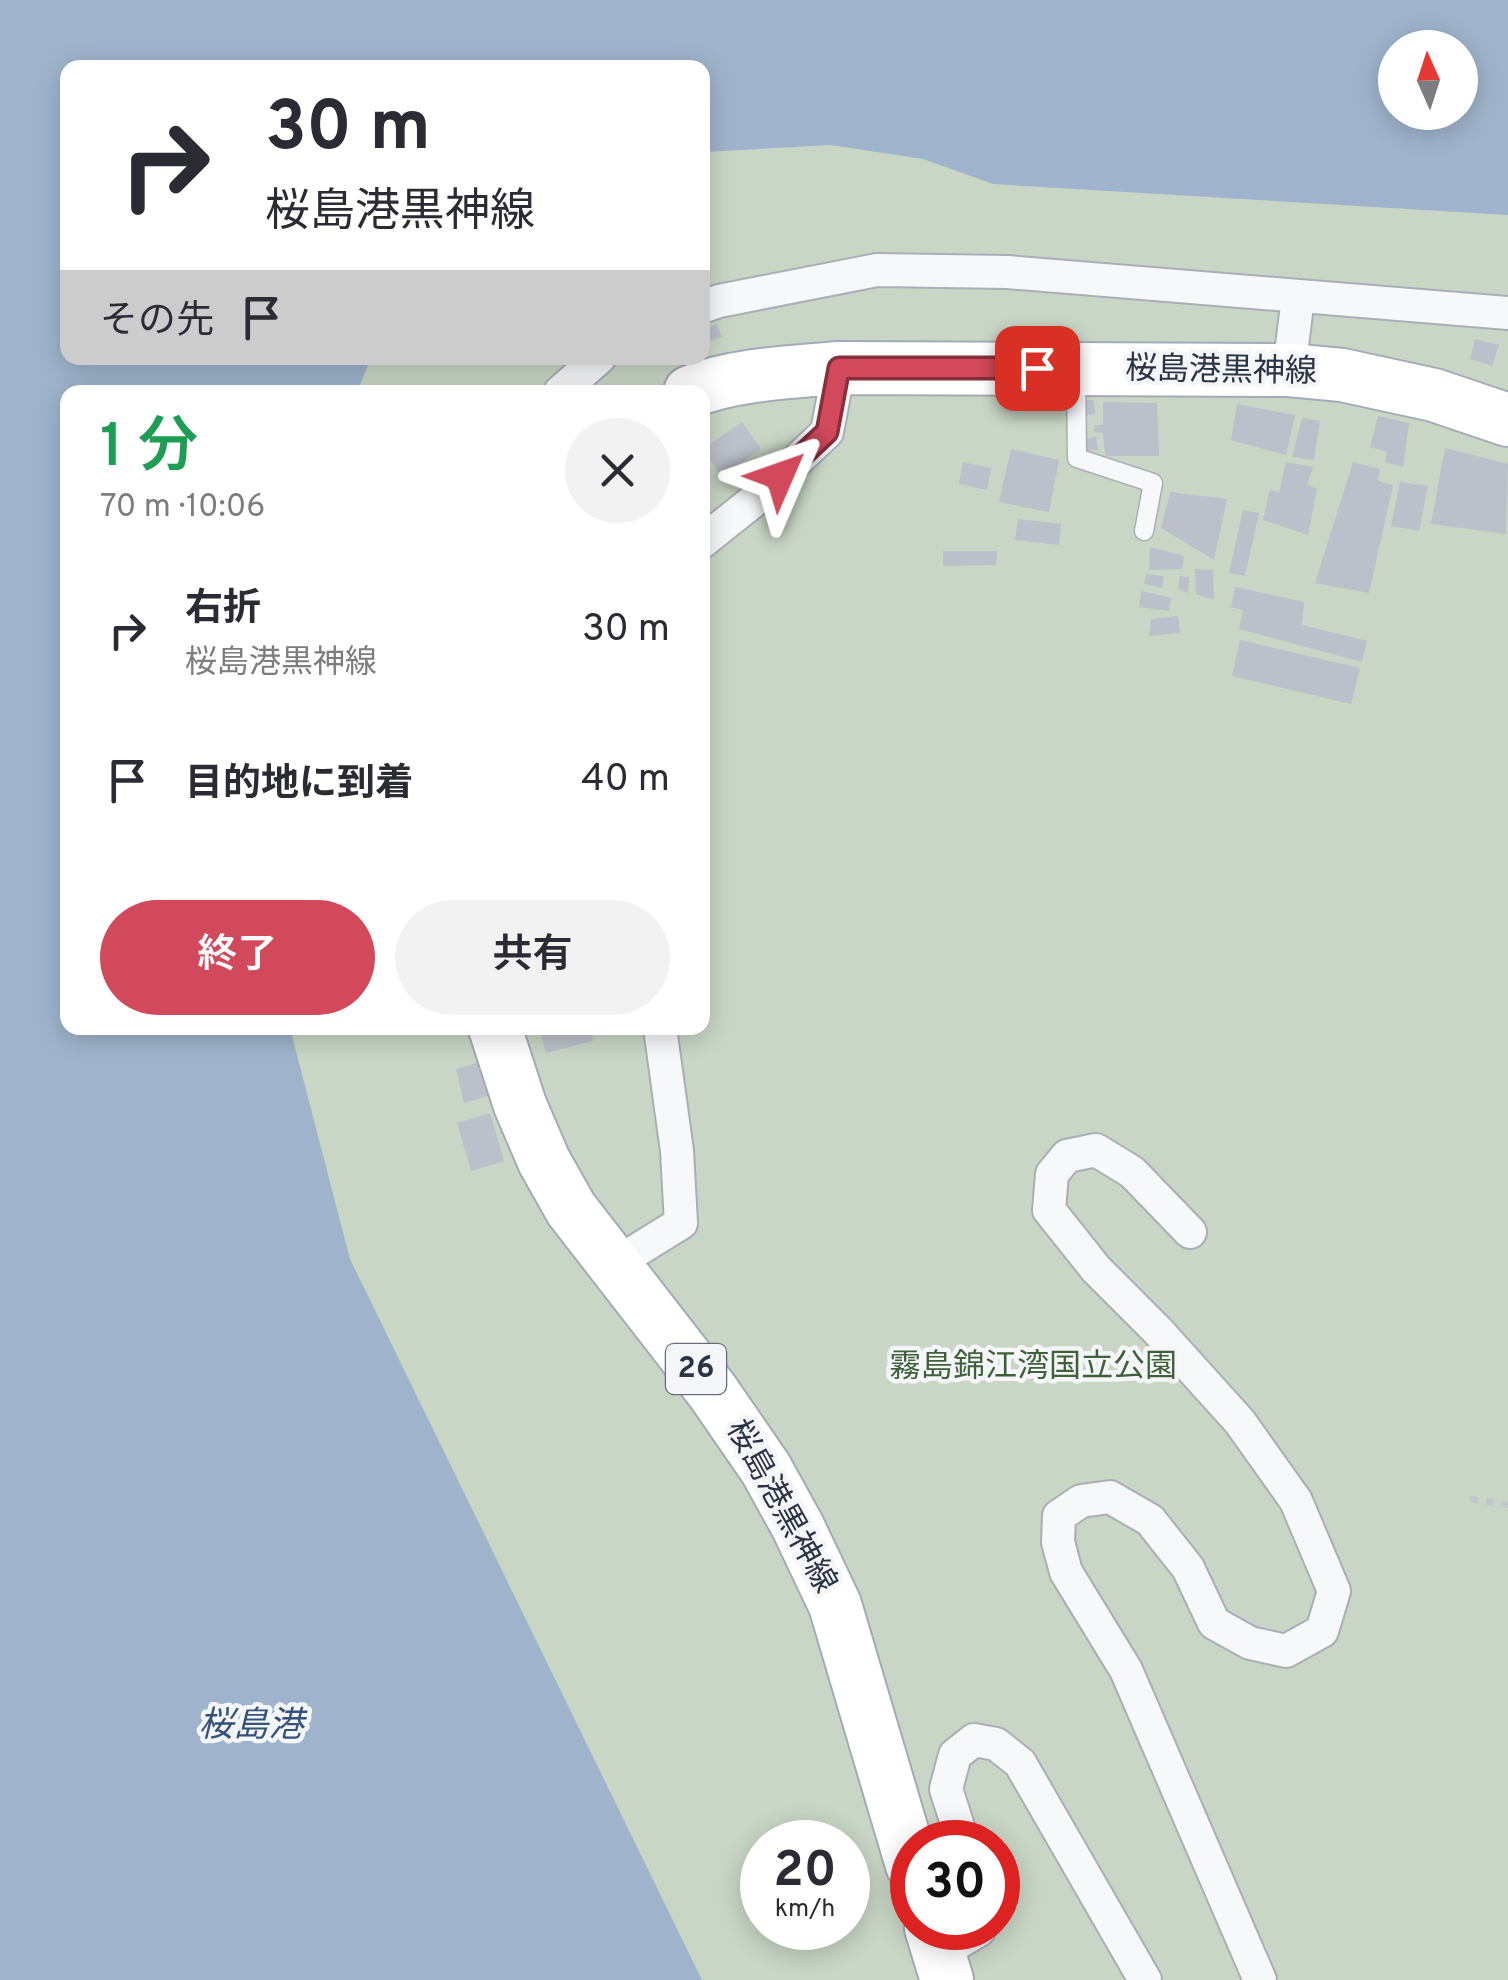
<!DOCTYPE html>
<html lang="ja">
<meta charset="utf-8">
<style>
:root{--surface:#fff;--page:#f2f2f3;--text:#2b2b33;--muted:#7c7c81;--accent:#d1495b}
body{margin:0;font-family:Overpass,"Noto Sans JP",sans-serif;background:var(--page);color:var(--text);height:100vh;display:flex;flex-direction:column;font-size:38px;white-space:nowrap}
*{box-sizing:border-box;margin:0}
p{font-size:32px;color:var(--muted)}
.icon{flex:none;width:55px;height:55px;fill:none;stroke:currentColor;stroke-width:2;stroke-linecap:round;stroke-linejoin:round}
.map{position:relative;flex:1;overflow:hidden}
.panel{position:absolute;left:60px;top:385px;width:650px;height:650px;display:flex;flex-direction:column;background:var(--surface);border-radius:20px;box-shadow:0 5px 25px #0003}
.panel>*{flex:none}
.hud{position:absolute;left:60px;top:60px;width:650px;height:305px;border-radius:20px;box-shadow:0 5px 25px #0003;background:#fff;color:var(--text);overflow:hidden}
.needle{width:65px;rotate:357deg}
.buttons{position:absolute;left:1378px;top:30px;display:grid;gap:20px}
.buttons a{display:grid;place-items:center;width:100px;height:100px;border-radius:50%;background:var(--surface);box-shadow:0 5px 25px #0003;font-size:50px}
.speed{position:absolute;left:740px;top:1820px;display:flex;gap:20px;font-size:50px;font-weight:700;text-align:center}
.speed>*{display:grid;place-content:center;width:130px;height:130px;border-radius:50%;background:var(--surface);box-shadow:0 5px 25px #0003;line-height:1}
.speed small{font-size:25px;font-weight:400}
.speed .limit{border:15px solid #d22;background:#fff;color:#111}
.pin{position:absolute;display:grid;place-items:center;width:85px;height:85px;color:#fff;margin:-42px;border-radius:20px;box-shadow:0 5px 15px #0006}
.me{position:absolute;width:110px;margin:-55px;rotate:47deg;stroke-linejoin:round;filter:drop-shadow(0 0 8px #0008)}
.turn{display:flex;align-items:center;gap:35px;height:210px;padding:0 40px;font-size:45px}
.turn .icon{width:130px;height:130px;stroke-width:2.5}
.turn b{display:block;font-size:70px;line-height:85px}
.then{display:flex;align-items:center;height:95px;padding:0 40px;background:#0003;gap:20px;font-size:38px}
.round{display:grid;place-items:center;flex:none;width:105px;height:105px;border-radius:52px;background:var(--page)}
.overview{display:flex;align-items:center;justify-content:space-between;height:170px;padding:0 40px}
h1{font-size:60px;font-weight:600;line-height:75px;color:#1e9e55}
.primary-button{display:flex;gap:20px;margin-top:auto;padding:20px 40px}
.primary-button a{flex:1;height:115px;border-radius:60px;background:var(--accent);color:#fff;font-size:40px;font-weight:600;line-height:115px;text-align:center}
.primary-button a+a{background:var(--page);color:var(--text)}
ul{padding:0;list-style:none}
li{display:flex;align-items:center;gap:30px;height:150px;padding:0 40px}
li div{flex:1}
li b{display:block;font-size:38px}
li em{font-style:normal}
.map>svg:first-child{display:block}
</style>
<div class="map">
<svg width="1508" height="1980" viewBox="0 0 1508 1980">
<rect width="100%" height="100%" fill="#e4e7ec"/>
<!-- green -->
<path fill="#c9d6c5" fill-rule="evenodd" d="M 0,0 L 1508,0 L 1508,1980 L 0,1980 ZM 1395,48 L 1460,48 L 1460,112 L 1395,112 ZM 68,68 L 702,68 L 702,358 L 68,358 ZM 68,392 L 702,392 L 702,1028 L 68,1028 ZM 762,1842 L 848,1842 L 848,1928 L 762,1928 ZM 912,1842 L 998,1842 L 998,1928 L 912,1928 Z"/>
<!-- water -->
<path fill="#9fb4cc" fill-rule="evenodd" d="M 0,0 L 1508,0 L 1508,215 L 993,184 L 923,159 L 830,145 L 703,152 L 702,68 L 68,68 L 68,358 L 371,358 L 357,392 L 68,392 L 68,1028 L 290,1028 L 350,1259 L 702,1980 L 0,1980 ZM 1395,48 L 1460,48 L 1460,112 L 1395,112 Z"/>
<!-- building -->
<g fill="#bbc0ca">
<polygon points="717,324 722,337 702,344 702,330"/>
<polygon points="1475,339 1499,345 1492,366 1470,359"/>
<polygon points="1079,400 1094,400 1095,414 1080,416"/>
<polygon points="1103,402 1157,403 1159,456 1105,456 1103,433 1094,432 1094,425 1103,425"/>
<polygon points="1237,404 1295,415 1286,455 1231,440"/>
<polygon points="1378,416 1409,423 1403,467 1385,462 1387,452 1370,447"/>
<polygon points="1302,418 1320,421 1314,460 1292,457"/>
<polygon points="742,422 761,449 721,476 703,449"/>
<polygon points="1096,437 1098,450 1082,451 1081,439"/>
<polygon points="1445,448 1508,464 1506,534 1431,524"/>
<polygon points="1011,449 1059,460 1049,512 999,502"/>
<polygon points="963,462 991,468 987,490 959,484"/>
<polygon points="1286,462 1313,467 1307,485 1317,489 1308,535 1263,520 1270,489 1279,493"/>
<polygon points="1353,462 1380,469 1378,481 1393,485 1369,593 1315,583"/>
<polygon points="1400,482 1428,486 1419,531 1391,526"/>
<polygon points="1170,492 1227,499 1214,560 1161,528"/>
<polygon points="1243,510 1259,513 1245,576 1229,573"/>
<polygon points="1018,519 1061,524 1059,545 1015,540"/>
<polygon points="1150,547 1184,556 1182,569 1149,570"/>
<polygon points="943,551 997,551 996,565 943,566"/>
<polygon points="1195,569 1213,570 1214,600 1196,594"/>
<polygon points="1146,574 1164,576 1162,588 1144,584"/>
<polygon points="1180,576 1189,577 1188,593 1178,589"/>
<polygon points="1235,587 1304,602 1302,625 1367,641 1362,662 1239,629 1243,610 1231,607"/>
<polygon points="1141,591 1171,598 1169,611 1139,607"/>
<polygon points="1178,616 1180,633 1149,636 1151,619"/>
<polygon points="1240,640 1360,668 1351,704 1232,676"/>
<polygon points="539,1028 590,1028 593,1041 546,1053"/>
<polygon points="480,1062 488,1096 464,1103 456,1069"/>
<polygon points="490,1113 504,1161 471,1171 457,1123"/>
</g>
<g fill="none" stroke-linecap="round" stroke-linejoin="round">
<!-- lane casing -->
<g stroke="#a9aeb7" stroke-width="21">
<polyline id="lane" points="1076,372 1077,458 1153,483 1144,531"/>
</g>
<!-- street casing -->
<g stroke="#a9aeb7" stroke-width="36">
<g id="street">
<polyline points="702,307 719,301 877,270 1007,272 1508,313"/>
<polyline points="1289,370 1298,297"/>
<polyline points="560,392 599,358"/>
<polyline points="702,542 757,498 827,432 839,368"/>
<polyline points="1190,1232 1132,1172 1096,1150 1067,1156 1052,1174 1049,1210 1096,1269 1157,1330 1240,1422 1296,1501 1334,1591 1322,1631 1286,1651 1250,1643 1214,1623 1188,1568 1150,1520 1110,1497 1081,1501 1059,1516 1058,1542 1066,1572 1126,1670 1260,1980"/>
<polyline points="613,1265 681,1223 677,1151 660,1028"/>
<polyline points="963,1842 946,1789 955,1755 974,1740 996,1744 1020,1763 1145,1980"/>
<polyline points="939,1954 979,1930 979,1928"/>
</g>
</g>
<!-- primary casing -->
<g stroke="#a3abb8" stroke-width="56">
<g id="primary">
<path d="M 690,392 C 734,374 792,372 839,368 L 1289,370 L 1342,375 L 1434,395 L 1508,420"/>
<polyline points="495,1028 520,1105 544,1161 571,1209 713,1392 766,1469 798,1527 835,1605 912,1865"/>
<polyline points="931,1928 947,1980"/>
</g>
</g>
<!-- path -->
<polyline stroke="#c2c5cb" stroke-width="6" stroke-dasharray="8 8" stroke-linecap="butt" points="1470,1499 1508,1505"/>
<!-- lane -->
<use href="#lane" stroke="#f7f8fa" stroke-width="18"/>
<!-- street -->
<use href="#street" stroke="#f7f8fa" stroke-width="32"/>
<!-- primary -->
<use href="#primary" stroke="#fff" stroke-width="52"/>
</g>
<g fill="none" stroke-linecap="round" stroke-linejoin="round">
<!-- route casing -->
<g stroke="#882f3b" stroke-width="25">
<polyline id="route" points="780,476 827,432 839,368 1037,368"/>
</g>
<!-- route -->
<use href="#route" stroke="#d1495b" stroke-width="18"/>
</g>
<g text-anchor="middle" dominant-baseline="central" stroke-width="9" stroke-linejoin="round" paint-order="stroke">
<!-- shield labels -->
<rect fill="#f4f6f9" stroke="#676e7b" stroke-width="2.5" x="666" y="1344" width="60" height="50" rx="8"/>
<g font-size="30" font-weight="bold" fill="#2b3445">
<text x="696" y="1369">26</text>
</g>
<!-- street labels -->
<g font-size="32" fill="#2b3445" stroke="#f4f6f9">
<text transform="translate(1221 372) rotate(1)">桜島港黒神線</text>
<text transform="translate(780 1507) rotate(61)">桜島港黒神線</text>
</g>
<!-- park labels -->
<g font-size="32" fill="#3f6138" stroke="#f4f6f9">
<text x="1033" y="1368">霧島錦江湾国立公園</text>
</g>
<!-- water labels -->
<g font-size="35" font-style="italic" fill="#34527a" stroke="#f4f6f9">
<text x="251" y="1727">桜島港</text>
</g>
</g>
</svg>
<div class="buttons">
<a><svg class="needle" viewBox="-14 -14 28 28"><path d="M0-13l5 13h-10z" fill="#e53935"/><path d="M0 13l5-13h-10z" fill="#7c7c81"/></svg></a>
</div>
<div class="speed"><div>20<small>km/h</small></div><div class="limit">30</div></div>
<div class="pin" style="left:1037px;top:368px;background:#d93025"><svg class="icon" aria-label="arrive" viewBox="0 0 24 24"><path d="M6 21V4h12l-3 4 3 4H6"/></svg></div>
<svg class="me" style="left:780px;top:476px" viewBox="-20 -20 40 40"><path d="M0-17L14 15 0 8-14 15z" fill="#d1495b" stroke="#fff" stroke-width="4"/></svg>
<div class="hud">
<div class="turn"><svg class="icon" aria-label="right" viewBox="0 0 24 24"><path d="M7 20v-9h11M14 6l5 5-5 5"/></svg><div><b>30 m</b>桜島港黒神線</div></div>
<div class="then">その先<svg class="icon" aria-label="arrive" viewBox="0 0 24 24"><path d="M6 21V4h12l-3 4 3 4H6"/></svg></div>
</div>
<section class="panel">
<div class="overview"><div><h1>1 分</h1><p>70 m · 10:06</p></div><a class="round"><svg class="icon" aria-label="close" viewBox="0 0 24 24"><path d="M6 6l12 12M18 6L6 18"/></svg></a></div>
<ul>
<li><svg class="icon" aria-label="right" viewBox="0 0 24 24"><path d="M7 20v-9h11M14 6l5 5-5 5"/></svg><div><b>右折</b><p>桜島港黒神線</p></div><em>30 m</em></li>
<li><svg class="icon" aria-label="arrive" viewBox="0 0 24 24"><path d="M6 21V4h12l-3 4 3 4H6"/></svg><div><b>目的地に到着</b></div><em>40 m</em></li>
</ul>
<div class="primary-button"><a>終了</a><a>共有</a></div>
</section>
</div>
